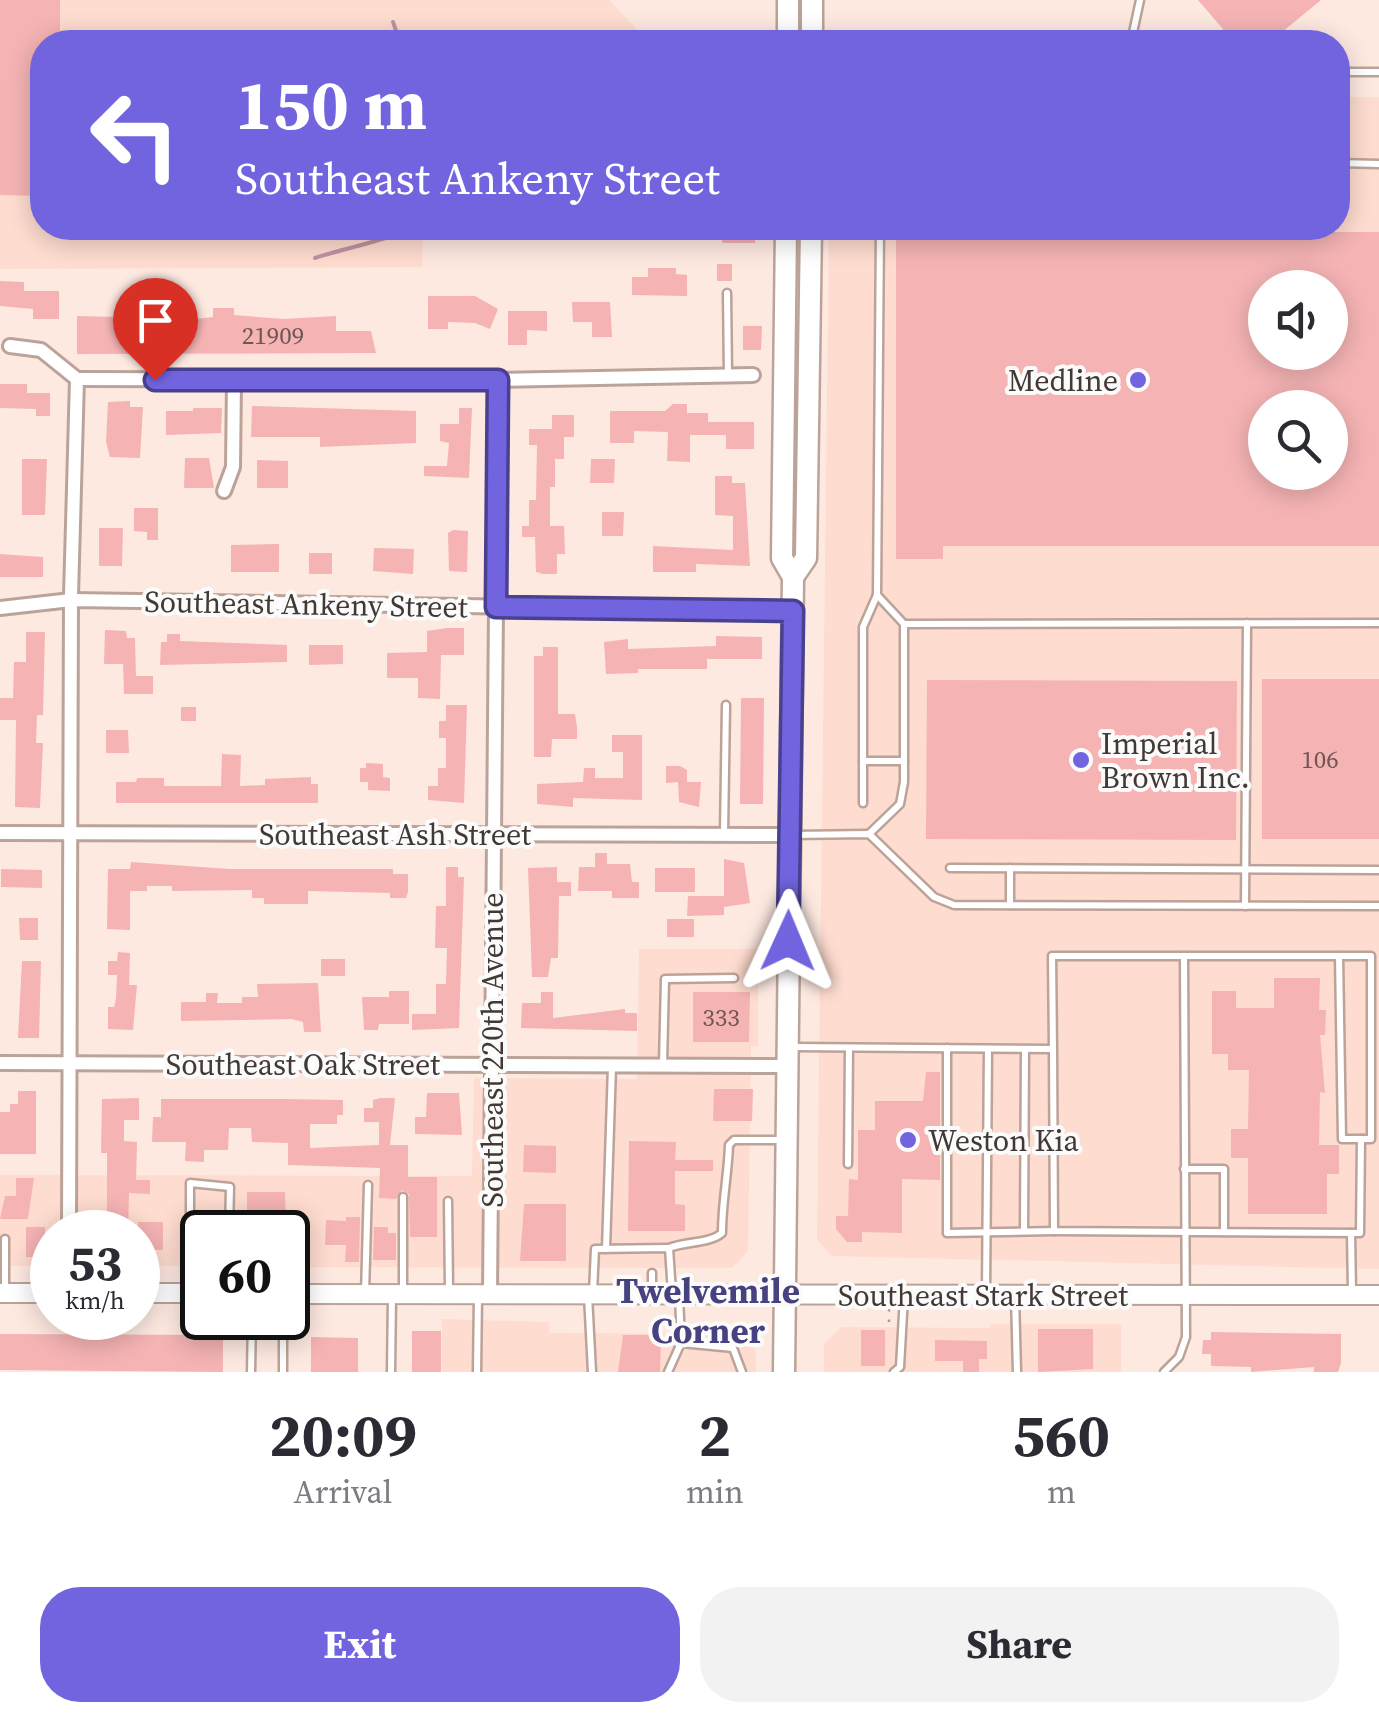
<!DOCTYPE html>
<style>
:root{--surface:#fff;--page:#f2f2f3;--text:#2b2b33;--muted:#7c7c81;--accent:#7164de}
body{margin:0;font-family:"Source Serif 4",serif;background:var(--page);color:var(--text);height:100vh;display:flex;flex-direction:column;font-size:38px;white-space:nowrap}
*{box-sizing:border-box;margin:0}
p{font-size:32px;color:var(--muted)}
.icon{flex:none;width:55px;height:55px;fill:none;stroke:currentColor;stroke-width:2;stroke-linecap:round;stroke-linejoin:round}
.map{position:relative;height:1372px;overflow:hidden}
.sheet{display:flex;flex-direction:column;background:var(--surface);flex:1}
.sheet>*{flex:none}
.hud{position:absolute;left:30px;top:30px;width:1320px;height:210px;border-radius:40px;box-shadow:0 5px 25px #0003;background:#7164de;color:#fff;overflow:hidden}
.fabs{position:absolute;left:1248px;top:270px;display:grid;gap:20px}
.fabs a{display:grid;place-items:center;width:100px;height:100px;border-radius:50%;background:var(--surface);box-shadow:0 5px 25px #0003;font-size:50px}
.speed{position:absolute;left:30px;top:1210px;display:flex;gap:20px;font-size:50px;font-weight:700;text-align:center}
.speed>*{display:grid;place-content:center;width:130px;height:130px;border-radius:50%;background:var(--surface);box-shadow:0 5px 25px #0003;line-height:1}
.speed small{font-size:25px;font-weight:400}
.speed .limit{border:5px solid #111;border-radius:15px;background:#fff;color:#111}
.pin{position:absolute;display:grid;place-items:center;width:85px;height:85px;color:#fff;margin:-102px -42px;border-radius:50% 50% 50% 0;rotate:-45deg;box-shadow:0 0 10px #0007}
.pin .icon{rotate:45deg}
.me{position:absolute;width:110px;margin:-55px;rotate:1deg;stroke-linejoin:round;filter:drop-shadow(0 0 8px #0008)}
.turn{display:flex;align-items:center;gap:35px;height:210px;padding:0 40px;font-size:45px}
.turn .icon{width:130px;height:130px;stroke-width:2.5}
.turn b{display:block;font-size:70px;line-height:85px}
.eta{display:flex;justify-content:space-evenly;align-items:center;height:170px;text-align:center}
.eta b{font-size:60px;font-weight:700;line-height:70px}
.primary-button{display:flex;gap:20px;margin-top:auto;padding:20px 40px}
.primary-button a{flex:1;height:115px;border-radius:40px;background:var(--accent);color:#fff;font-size:40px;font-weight:700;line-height:115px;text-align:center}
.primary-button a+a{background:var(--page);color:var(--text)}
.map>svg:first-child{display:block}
</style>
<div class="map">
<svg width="1379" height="1372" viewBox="0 0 1379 1372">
<rect width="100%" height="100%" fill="#fee9e1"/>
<!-- built -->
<g fill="#fedccf" fill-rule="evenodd">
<polygon points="0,0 609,0 649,42 42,42 42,228 423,228 422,267 0,269"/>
<path d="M 1338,97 L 1379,97 L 1379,1269 L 832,1256 L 817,1240 L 829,228 L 1338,228 ZM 1265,288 L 1330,288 L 1330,352 L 1265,352 ZM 1265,408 L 1330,408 L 1330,472 L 1265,472 Z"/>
<polygon points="639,949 758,949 758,1046 751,1047 748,1251 732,1268 288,1267 288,1232 202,1232 202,1266 138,1266 138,1232 52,1232 52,1266 0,1266 0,1175 472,1176 474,1078 637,1079"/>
<polygon points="442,1319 549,1322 549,1333 734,1334 734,1340 743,1340 756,1350 756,1372 442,1372"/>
<polygon points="991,1324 1121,1324 1121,1372 824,1372 824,1344 841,1327 990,1328"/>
</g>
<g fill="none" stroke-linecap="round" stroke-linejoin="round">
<!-- stream -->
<g stroke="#c192a1" stroke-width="4">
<polyline points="393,22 400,42"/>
<path d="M 315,258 C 334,251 400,237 408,228"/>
</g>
</g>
<!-- building -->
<g fill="#f5b3b4" fill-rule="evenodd">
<polygon points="0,0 60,0 60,42 42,42 42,196 0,195"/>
<polygon points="1198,0 1321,0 1270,42 1234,42"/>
<polygon points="722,228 756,228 755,243 722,243"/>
<path d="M 896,228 L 943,228 L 943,232 L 1379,232 L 1379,546 L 943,546 L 943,559 L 896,559 ZM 1265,288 L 1330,288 L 1330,352 L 1265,352 ZM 1265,408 L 1330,408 L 1330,472 L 1265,472 Z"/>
<rect x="717" y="264" width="15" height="17"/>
<polygon points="648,268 676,268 676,274 687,275 687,296 632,295 632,277 648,277"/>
<polygon points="0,281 24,282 24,291 59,291 59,319 33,319 33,309 0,306"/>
<polygon points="428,296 475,296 498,309 490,329 475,323 448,322 448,329 428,329"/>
<polygon points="572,302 610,302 612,337 592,337 592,322 573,322"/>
<polygon points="213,308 234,308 234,315 283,319 336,316 336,331 371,331 376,353 77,354 77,316 196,319 213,317"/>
<polygon points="508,311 547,311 547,331 527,330 527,345 508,345"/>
<polygon points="743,326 762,326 761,350 743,350"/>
<polygon points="0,384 27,384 27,393 50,393 50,416 36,416 36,409 0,408"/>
<polygon points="130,401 130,407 143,407 140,458 110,457 106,442 108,402"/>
<polygon points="673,404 687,404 687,413 708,413 708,422 754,422 754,449 726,449 726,435 690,435 690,462 667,461 668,432 634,431 634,443 610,443 610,411 665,411"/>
<polygon points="252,406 416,411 416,443 320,447 320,437 251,437"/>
<polygon points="193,408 222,408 221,433 166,435 166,411 193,411"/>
<polygon points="459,408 472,408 469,478 424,476 424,466 447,466 449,443 440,441 440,424 459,424"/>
<polygon points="552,415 574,415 574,437 564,437 564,459 555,459 555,487 550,487 550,526 564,526 565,554 557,554 557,574 543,574 536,572 535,537 522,537 522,526 529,526 529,500 536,500 537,445 529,445 529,429 552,429"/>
<polygon points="185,458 209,458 214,488 184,488"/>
<polygon points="22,459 47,459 45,515 22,515"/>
<polygon points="591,459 615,459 614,483 590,483"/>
<polygon points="257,460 288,461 288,488 257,488"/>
<polygon points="715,476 732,476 732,483 745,483 750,566 696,564 696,572 653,572 653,546 733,550 733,516 715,515"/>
<polygon points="134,508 158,508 158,540 147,540 147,532 134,531"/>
<polygon points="602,512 624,512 623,536 602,536"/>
<polygon points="99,528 123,528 122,566 99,566"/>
<polygon points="453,530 468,531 467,572 449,571 448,533"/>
<polygon points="279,544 279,572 231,572 231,545"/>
<polygon points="374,548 414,549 413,574 373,571"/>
<rect x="309" y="553" width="23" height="21"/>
<polygon points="0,554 43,557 43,577 0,577"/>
<polygon points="447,628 464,628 464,655 441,655 440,699 418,698 418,678 387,678 387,653 427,652 427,631"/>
<polygon points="105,630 126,631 127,638 135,638 136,676 153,676 153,694 124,694 123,664 104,664"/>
<polygon points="26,632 45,632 43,715 37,715 36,743 43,743 40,808 15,807 16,720 0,720 0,698 13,698 14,662 26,662"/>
<polygon points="167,634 180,634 180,641 287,645 287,662 160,665 161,642 167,642"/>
<polygon points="716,636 762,637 762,659 707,659 707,669 638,669 638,673 606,674 604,642 628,639 628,649 716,646"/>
<polygon points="309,645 343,645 343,664 309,665"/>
<polygon points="543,647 558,647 558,714 575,714 577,727 577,739 552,739 551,757 534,757 534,656 543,656"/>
<rect x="1262" y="679" width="117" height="160"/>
<polygon points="927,680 1237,681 1236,840 926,839"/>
<polygon points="741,698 764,698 763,804 740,804"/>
<polygon points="446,705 467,705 464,803 428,800 428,786 438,786 438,768 446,768 446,738 439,738 439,721 446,721"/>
<rect x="181" y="707" width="15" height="14"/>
<polygon points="106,730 128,730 129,753 106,753"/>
<polygon points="612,735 642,735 642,800 573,798 573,807 537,804 537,784 583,782 584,768 595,768 595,778 623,778 623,752 612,752"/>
<polygon points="222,754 241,755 240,786 265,785 265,779 311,777 311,784 318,784 318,803 116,803 116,782 136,782 137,778 164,778 164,786 221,786"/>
<polygon points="366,763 383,764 383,777 390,778 390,791 368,790 368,782 360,782 360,768 366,768"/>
<polygon points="666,766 680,766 687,770 687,782 701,782 699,807 679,802 678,782 666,783"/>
<polygon points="595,853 607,853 607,864 630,864 632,882 639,882 639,898 612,898 612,891 578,891 579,867 595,867"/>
<polygon points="724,859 744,863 750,903 724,907 724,915 687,916 688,896 724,896"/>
<polygon points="131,862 230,869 393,869 393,874 408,874 408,892 406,898 390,898 390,893 308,891 308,904 264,904 264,898 252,898 252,890 172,891 172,886 147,886 147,891 130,891 130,930 107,929 108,869 130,869"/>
<polygon points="446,867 458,867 458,877 464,877 459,1028 412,1030 412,1014 436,1014 436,984 446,984 447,948 435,948 436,906 446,906"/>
<polygon points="557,867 557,882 571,882 571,896 559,896 558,958 551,958 548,977 532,977 528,868"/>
<rect x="655" y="868" width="40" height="24"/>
<polygon points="1,869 42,870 42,888 1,887"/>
<polygon points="19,918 38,918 38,940 20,940"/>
<rect x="667" y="919" width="27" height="18"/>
<polygon points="118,952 130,953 129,985 137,985 133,1030 108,1029 108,1007 114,1007 116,999 117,975 108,975 108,961 117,961"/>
<rect x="321" y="959" width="24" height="17"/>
<polygon points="22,961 41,961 39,1038 18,1038"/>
<polygon points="1274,978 1320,978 1319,1010 1326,1010 1325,1035 1320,1035 1325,1093 1320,1092 1319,1145 1339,1145 1339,1174 1327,1174 1327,1214 1248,1214 1248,1158 1231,1158 1231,1129 1248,1129 1249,1070 1228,1070 1228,1054 1212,1054 1212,991 1236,991 1236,1008 1274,1008"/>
<polygon points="318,983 321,1032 304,1032 303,1022 292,1019 181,1021 181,1002 206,1002 206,993 218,993 217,1003 242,1003 242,997 258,997 257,984"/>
<polygon points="389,991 409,991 409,1024 379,1024 378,1030 364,1030 362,997 389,997"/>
<polygon points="541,992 553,992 553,1018 625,1009 625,1013 637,1013 637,1031 521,1028 522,1003 541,1003"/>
<polygon points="693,992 750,992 749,1042 693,1042"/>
<polygon points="926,1072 940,1072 940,1180 902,1179 902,1233 862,1232 862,1242 847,1242 836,1229 836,1216 848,1216 849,1179 858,1180 858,1130 875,1130 875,1101 923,1101"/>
<polygon points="714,1089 753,1089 752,1121 713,1121"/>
<polygon points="18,1091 36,1091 36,1154 0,1154 0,1112 10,1112 10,1104 18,1104"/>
<polygon points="427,1093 459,1093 462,1135 415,1134 415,1117 426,1117"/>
<polygon points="139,1098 139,1120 124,1120 124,1141 137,1142 136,1180 150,1180 150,1194 129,1193 128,1232 107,1232 107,1153 101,1153 102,1099"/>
<polygon points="380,1098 395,1098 390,1145 408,1145 408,1177 437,1177 437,1237 410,1237 409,1194 402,1190 396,1199 379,1198 380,1168 288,1165 288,1143 252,1142 251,1128 229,1128 228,1150 204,1150 204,1162 185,1161 186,1142 152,1142 153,1117 161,1117 161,1099 285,1099 343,1100 343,1115 337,1115 337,1124 310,1124 310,1148 379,1145 379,1122 364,1122 364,1108 373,1108 373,1100"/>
<polygon points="629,1141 676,1142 675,1160 713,1160 713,1171 675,1171 675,1204 685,1205 685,1231 628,1231"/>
<polygon points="524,1145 556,1146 556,1173 523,1172"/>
<polygon points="16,1178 34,1178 28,1219 0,1219 5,1196 16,1196"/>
<polygon points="247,1192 285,1192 286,1232 239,1231 239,1220 247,1220"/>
<polygon points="524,1204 566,1204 566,1261 520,1261"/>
<polygon points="346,1217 360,1217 359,1262 345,1262 346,1245 325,1245 326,1220 346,1221"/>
<rect x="138" y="1222" width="25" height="28"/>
<rect x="26" y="1227" width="19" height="30"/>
<polygon points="374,1227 388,1227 388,1233 396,1233 396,1260 373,1260"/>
<polygon points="1038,1329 1093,1329 1093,1369 1038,1372"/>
<rect x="861" y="1330" width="24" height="36"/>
<rect x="412" y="1331" width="29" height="41"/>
<polygon points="1211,1332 1341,1334 1341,1363 1338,1372 1314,1372 1314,1367 1251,1372 1251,1367 1211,1366 1211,1354 1202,1354 1203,1340 1211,1340"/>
<polygon points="0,1334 223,1335 223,1372 0,1370"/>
<polygon points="623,1335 661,1335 660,1372 618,1372"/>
<polygon points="311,1337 358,1338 358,1372 311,1372"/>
<polygon points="935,1340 987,1341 987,1359 979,1359 979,1372 963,1372 963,1361 935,1361"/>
</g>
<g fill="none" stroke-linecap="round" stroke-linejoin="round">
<!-- service casing -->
<g stroke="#bca399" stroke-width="11">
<g id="service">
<polyline points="1131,42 1140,0"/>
<polyline points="1338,72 1379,72"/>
<polyline points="1338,163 1379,164"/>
<polyline points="727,293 728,375"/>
<polyline points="904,624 1379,623"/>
<polyline points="863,761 904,761"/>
<polyline points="863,803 863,627 877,595"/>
<polyline points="724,833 726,705"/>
<polyline points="869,834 900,804 904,782 904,624 877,595 880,228"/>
<polyline points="792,835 869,834 934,897 954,905 1379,906"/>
<polyline points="950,868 1379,870"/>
<polyline points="1010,868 1010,905"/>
<polyline points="1245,906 1247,623"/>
<polyline points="1339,956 1342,1139 1361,1139"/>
<polyline points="793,1047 1053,1049 1054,1231 1360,1233 1361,1139 1371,1139 1371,956 1052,956 1053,1049"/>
<polyline points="947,1048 947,1233 1054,1231"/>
<polyline points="663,1064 665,979 734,978"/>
<polyline points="848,1164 849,1048"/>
<polyline points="1184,1169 1224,1169 1224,1232"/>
<polyline points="403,1197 403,1291"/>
<polyline points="448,1201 449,1290"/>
<polyline points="1024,1230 1025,1049"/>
<polyline points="1351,1233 1352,1292"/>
<polyline points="5,1239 5,1293"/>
<polyline points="202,1245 190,1245 190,1183 230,1187 229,1232"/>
<path d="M 669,1248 C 686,1241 709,1244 722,1233 C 722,1202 728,1175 729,1145 L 734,1140 L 784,1140"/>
<polyline points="606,1249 612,1066"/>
<polyline points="652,1273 652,1291"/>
<polyline points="593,1293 595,1249 669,1248 672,1293"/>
<polyline points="986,1293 988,1049"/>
<polyline points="365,1294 368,1185"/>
<polyline points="588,1295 592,1372"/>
<polyline points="1015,1296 1017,1372"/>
<polyline points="283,1318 283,1372"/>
<polyline points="681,1343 733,1348 742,1372"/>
<polyline points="251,1372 252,1318"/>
<polyline points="391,1372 392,1295"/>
<polyline points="477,1372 478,1295"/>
<polyline points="668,1372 681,1343 679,1295"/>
<polyline points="894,1372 900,1367 904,1296"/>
<polyline points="1164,1372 1179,1357 1186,1337 1184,956"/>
</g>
</g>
<!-- minor casing -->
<g stroke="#bca399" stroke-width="18">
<g id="minor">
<polyline points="10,346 41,350 77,379"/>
<polyline points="77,379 498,380 753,375"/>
<polyline points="224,491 233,467 234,380"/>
<polyline points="0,608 71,600 793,611"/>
<polyline points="0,833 790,835"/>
<polyline points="0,1063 787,1066"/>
<polyline points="69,1232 71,596 77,379"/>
<polyline points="490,1293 498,380"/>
</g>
</g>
<!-- secondary casing -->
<g stroke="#bca399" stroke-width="22">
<g id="secondary">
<polyline points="0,1293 52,1293"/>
<polyline points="138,1293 202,1293"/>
<polyline points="288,1294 1379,1295"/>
</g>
</g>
<!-- primary casing -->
<g stroke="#bca399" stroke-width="25">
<g id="primary">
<polyline points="788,42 788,0"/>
<polyline points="812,42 812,0"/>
<polyline points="793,577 806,558 811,228"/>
<polyline points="784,1372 793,577 782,558 786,228"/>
</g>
</g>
<!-- path -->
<polyline stroke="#ab9b94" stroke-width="2.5" stroke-dasharray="2.5 8" stroke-linecap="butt" points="889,1309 889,1322"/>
<!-- service -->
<use href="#service" stroke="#fff" stroke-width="6"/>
<!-- minor -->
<use href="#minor" stroke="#fff" stroke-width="12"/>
<!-- secondary -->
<use href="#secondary" stroke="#fff" stroke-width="18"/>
<!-- primary -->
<use href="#primary" stroke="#fff" stroke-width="20"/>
</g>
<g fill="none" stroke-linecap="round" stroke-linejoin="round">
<!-- route casing -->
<g stroke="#494190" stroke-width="25">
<polyline id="route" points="155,380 498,380 496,607 793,611 788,941"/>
</g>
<!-- route -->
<use href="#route" stroke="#7164de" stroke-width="18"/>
</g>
<!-- markers -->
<g fill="#7164de" stroke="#fbfbfb" stroke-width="4">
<circle cx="1138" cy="380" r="10"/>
<circle cx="1081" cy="760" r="10"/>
<circle cx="908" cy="1140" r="10"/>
</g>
<g text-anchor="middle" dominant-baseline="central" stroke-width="8" stroke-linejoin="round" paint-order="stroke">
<!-- number labels -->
<g font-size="25" fill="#6f5754">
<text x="273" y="335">21909</text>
<text x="1320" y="759">106</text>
<text x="721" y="1017">333</text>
</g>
<!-- poi labels -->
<g font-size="30" fill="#423834" stroke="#fbfbfb" text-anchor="start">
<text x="1118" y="380" text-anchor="end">Medline</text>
<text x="1101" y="743">Imperial<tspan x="1101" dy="34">Brown Inc.</tspan></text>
<text x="928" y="1140">Weston Kia</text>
</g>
<!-- street labels -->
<g font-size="30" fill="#423834" stroke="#fbfbfb">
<text transform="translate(306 604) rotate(1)">Southeast Ankeny Street</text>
<text x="395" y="834">Southeast Ash Street</text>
<text transform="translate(492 1050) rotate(-90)">Southeast 220th Avenue</text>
<text x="303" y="1064">Southeast Oak Street</text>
<text x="983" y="1295">Southeast Stark Street</text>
</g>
<!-- quarter labels -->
<g font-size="35" font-weight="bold" fill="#46427f" stroke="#fbfbfb">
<text x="708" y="1291">Twelvemile<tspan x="708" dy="40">Corner</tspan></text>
</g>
</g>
</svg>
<div class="fabs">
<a><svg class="icon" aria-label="sound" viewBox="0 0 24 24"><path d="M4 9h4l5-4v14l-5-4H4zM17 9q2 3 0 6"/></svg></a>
<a><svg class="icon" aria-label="search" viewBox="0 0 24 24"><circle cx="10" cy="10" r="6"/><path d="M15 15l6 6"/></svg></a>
</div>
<div class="speed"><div>53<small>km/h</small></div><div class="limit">60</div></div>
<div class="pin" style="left:155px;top:380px;background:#d93025"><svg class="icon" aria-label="arrive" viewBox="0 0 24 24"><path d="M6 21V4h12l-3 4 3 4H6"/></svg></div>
<svg class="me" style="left:788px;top:941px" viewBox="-20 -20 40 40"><path d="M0-17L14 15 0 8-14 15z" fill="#7164de" stroke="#fff" stroke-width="4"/></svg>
<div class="hud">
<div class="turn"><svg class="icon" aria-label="left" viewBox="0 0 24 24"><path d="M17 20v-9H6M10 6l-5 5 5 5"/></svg><div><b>150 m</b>Southeast Ankeny Street</div></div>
</div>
</div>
<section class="sheet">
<div class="eta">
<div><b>20:09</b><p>Arrival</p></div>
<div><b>2</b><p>min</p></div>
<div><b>560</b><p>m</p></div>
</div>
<div class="primary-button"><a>Exit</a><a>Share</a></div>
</section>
